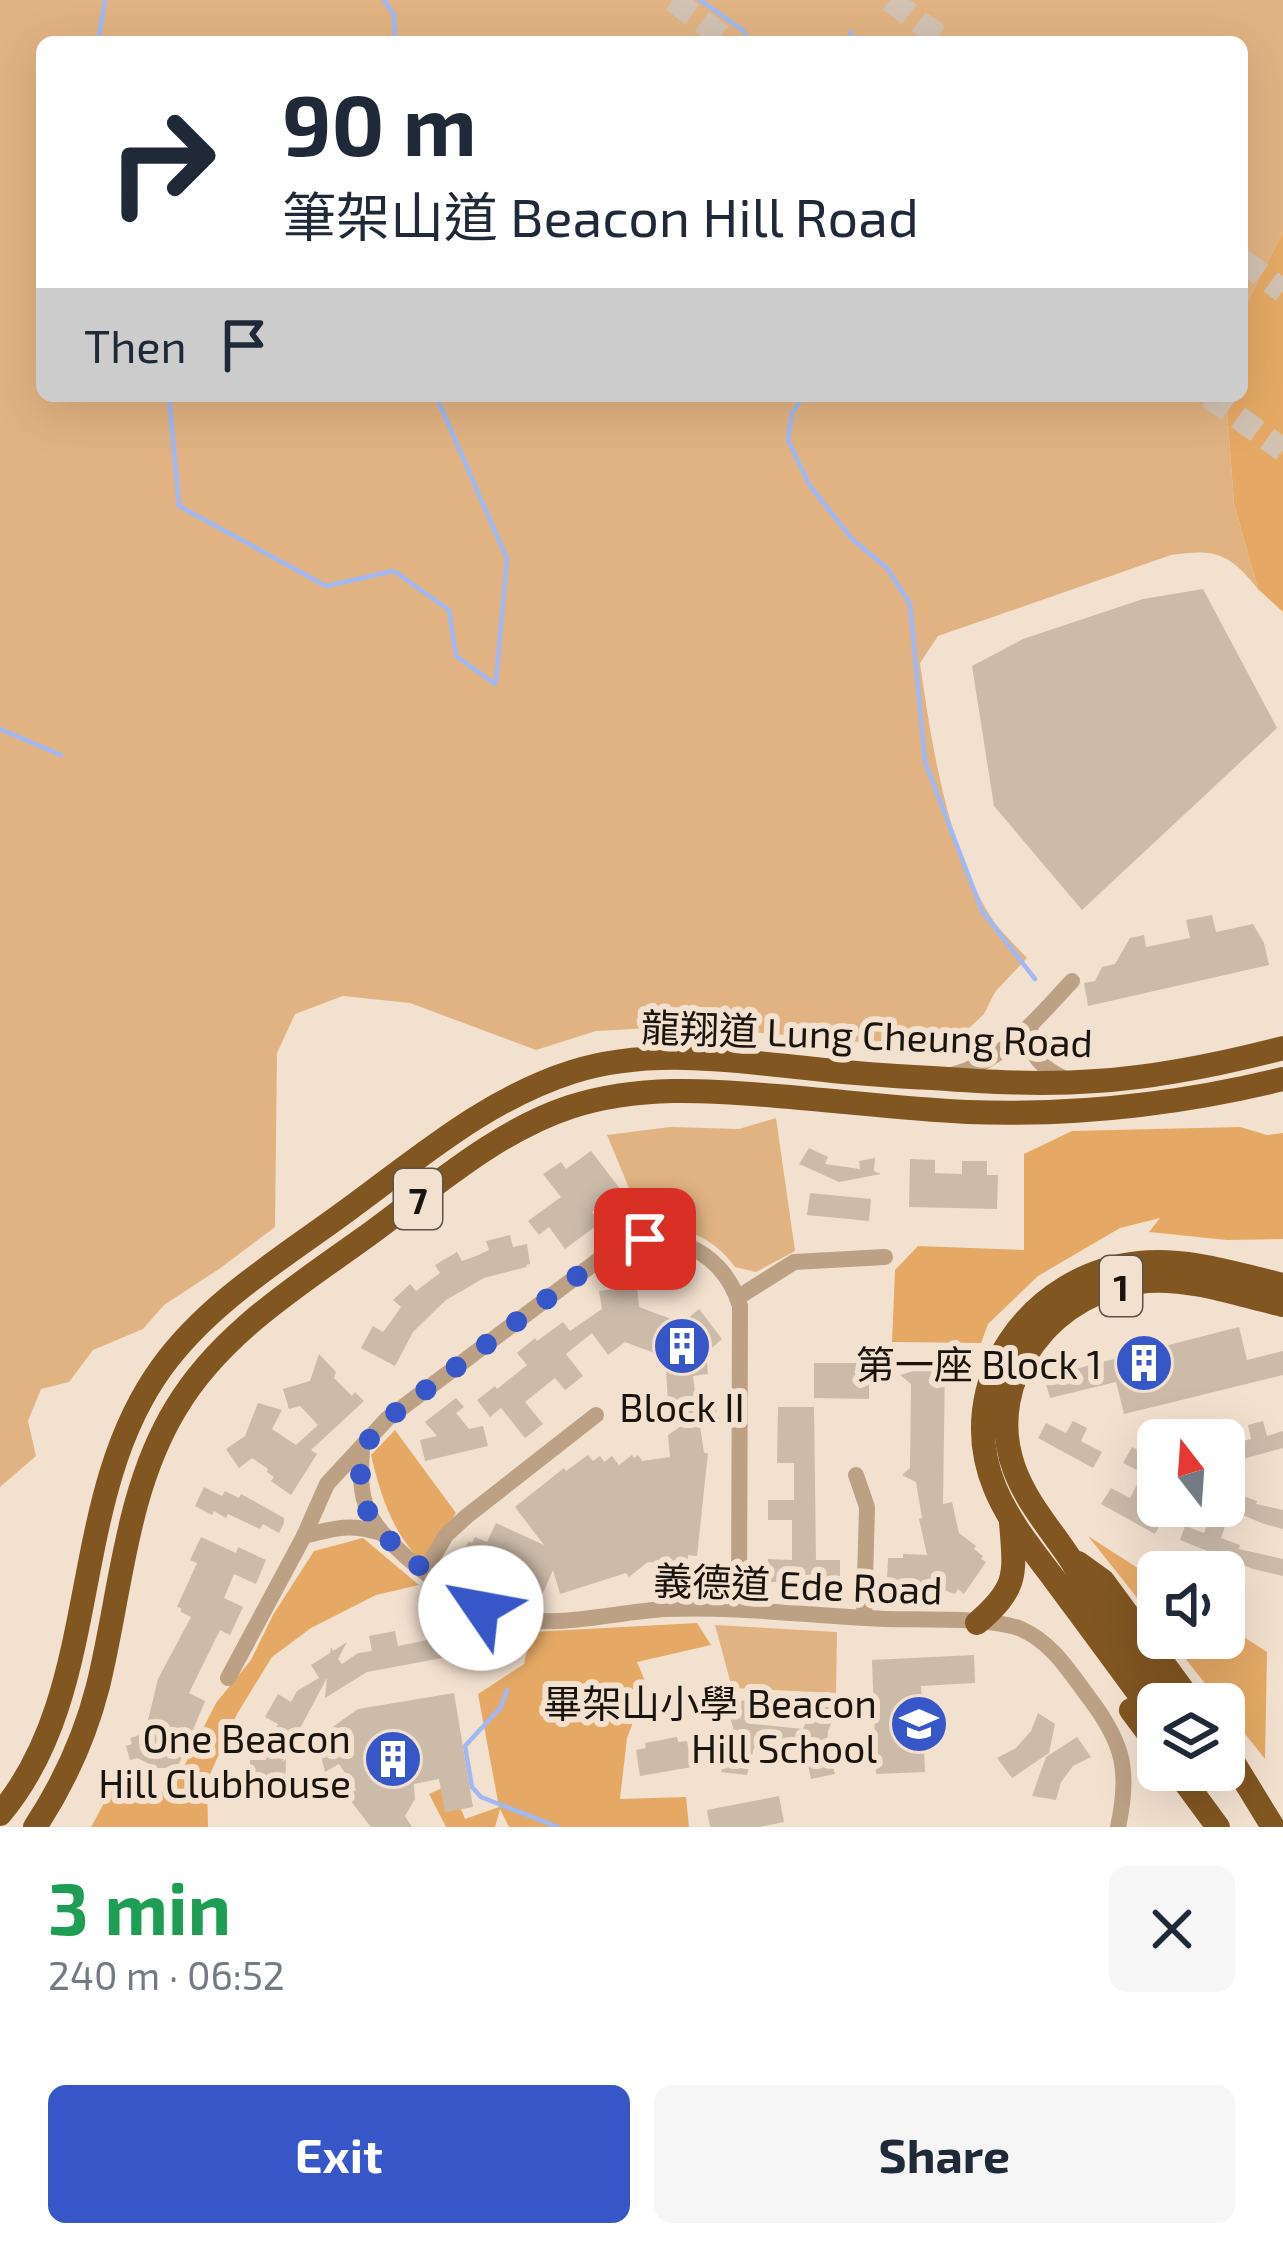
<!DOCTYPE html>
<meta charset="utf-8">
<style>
:root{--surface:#fff;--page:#f6f6f7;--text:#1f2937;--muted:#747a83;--accent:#3757c9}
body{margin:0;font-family:"Exo 2","Noto Sans TC",sans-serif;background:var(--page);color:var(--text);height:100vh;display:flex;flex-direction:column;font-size:45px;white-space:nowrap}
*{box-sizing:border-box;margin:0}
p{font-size:39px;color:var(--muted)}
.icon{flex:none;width:66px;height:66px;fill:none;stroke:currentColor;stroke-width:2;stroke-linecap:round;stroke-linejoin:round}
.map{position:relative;height:1827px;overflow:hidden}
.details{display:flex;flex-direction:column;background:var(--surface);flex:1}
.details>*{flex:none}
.top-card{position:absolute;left:36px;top:36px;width:1212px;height:366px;border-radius:18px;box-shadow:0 12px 48px #0002;background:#fff;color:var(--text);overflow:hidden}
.needle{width:78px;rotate:343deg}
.buttons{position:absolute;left:1137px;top:1419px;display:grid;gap:24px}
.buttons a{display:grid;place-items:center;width:108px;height:108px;border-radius:18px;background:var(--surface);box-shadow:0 12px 48px #0002;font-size:60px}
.pin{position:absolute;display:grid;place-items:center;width:102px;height:102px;color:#fff;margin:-51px;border-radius:24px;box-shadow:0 6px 18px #0006}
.me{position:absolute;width:132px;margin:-66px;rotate:303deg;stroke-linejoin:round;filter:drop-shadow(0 0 9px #0008)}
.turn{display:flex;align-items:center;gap:42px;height:252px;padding:0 48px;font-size:54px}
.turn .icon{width:156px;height:156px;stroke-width:2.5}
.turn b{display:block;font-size:84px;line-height:102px}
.then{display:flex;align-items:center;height:114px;padding:0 48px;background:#0003;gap:24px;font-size:45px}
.round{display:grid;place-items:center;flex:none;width:126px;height:126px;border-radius:18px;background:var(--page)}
.headline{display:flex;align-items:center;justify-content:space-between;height:204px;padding:0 48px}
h1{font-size:72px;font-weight:700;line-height:90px;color:#1e9e55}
.cta{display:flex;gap:24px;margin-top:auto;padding:24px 48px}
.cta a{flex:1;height:138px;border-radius:18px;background:var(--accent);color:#fff;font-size:48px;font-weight:700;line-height:138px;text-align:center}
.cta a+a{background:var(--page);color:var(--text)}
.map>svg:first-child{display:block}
</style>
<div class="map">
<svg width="1283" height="1827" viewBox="0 0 1283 1827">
<rect width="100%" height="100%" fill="#f3e1cf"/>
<!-- green -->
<g fill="#e1b382">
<path d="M 0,0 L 1283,0 L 1283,232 L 1242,313 L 1242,42 L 42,42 L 42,396 L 1226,396 L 1234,504 L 1258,589 C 1230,554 1216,548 1171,555 L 938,636 L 920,663 C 931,742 949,857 995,923 C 1004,935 1016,946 1027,958 L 995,992 L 984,1014 L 967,1030 L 958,1046 L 947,1050 L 763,1033 L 651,1028 L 596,1031 L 536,1050 L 410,1003 L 343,996 L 295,1014 L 277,1053 L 275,1227 L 219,1269 L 164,1305 L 143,1329 L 93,1350 L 69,1382 L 41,1389 L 28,1421 L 36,1456 L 0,1487 Z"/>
<path d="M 776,1118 L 795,1251 L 756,1272 L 735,1267 C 712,1235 681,1226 643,1222 L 607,1135 L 670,1127 L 739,1129 Z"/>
<polygon points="715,1625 837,1632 836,1693 732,1688"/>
</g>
<!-- forest -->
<g fill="#e5a965">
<polygon points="1283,232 1283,612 1258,589 1234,504 1226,396 1242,396 1242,313"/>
<polygon points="1240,1127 1267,1135 1283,1133 1283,1239 1227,1240 1149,1232 1160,1218 1120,1228 1038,1276 988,1324 981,1343 892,1342 895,1270 918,1246 1024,1250 1024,1154 1072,1131"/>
<path d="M 395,1430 L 456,1513 L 423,1563 C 392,1532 381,1497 371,1455 Z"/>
<polygon points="1088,1536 1158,1581 1158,1624"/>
<polygon points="363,1538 419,1585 376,1595 311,1628 272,1657 237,1714 207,1781 208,1827 91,1827 117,1779 170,1794 216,1703 251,1660 273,1615 314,1551"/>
<polygon points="697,1623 711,1645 637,1662 647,1686 627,1738 620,1799 686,1797 689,1827 509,1827 500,1809 495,1827 446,1827 429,1794 451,1784 465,1819 499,1807 478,1694 524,1664 531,1632"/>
<polygon points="1224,1624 1267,1652 1265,1759 1169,1638 1224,1638"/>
</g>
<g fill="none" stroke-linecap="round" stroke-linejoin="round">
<!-- stream -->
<g stroke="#a1b8f3" stroke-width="4.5">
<polyline points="384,0 394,15 395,42"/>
<polyline points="700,0 744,31 747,42"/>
<polyline points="98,42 105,0"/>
<polyline points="851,42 851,32"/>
<polyline points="169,396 179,506 326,586 394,571 449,610 456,656 495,684"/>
<polyline points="436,396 507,559 496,681"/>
<polyline points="804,396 792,413 788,440 810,486 852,539 887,568 910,604 925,762 982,911 1035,979"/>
<polyline points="0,729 61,755"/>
<polyline points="507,1690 501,1707 465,1746 472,1787 481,1797 558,1827"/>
</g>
</g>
<!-- building -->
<g fill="#ccbba9">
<polygon points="1203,589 1277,728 1082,910 994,806 972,666 1023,639 1143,599"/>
<polygon points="1212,915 1216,932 1253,924 1264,943 1269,965 1088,1006 1084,983 1095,981 1102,967 1115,964 1130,938 1144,935 1146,947 1190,938 1186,920"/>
<polygon points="809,1148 828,1157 825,1164 860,1169 859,1161 875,1158 874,1171 881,1174 839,1182 799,1164"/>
<polygon points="591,1151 621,1190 592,1212 600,1223 565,1249 549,1227 539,1235 528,1221 561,1197 543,1174 561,1162 566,1169"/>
<polygon points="910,1159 935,1160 935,1173 962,1174 962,1161 987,1161 987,1175 998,1175 997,1209 909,1207"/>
<polygon points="810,1193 871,1199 869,1221 807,1215"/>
<polygon points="510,1235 513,1247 527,1244 530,1264 526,1265 527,1267 484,1278 446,1300 413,1332 395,1366 361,1348 373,1326 383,1332 392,1320 401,1307 393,1300 410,1284 416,1291 440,1273 435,1265 457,1252 462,1261 476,1256 489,1250 486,1241"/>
<polygon points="637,1286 639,1307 682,1323 699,1309 722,1339 706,1353 708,1374 693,1376 696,1401 715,1398 717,1416 699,1419 704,1453 708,1453 697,1556 688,1555 688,1559 680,1558 680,1562 670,1561 669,1564 648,1562 629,1577 626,1573 560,1594 553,1570 543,1593 526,1585 525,1587 515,1585 474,1566 475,1564 461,1557 469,1541 472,1543 475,1537 487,1542 496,1523 544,1545 515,1507 564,1468 566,1471 588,1455 593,1461 600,1456 604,1462 612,1456 619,1465 632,1455 634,1458 638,1455 642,1461 670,1457 668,1435 690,1420 649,1426 646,1403 668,1400 665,1357 625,1342 608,1355 592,1333 566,1354 583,1376 565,1390 555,1378 525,1402 543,1424 525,1438 501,1408 490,1417 477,1400 495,1386 497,1389 527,1365 517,1353 535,1338 537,1341 563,1322 570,1331 602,1309 599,1291"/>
<polygon points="1239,1327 1247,1360 1283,1351 1283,1375 1124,1414 1116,1382 1050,1398 1044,1377"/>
<polygon points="319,1354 336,1372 334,1378 352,1396 355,1392 364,1401 311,1450 317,1454 291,1495 271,1481 274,1477 267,1472 268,1469 252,1458 239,1468 226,1449 245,1436 258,1403 282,1410 272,1429 296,1445 318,1425 300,1406 289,1409 283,1389 310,1381"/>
<polygon points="814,1363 869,1363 869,1399 814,1398"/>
<polygon points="917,1364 945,1364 943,1504 952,1502 959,1533 976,1546 974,1549 983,1556 981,1559 986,1562 964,1594 958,1589 955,1594 946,1591 942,1597 928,1587 894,1586 895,1579 887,1579 888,1558 903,1558 903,1554 927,1555 919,1519 922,1518 916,1482 902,1475 910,1468 911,1384 900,1375 917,1370"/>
<polygon points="456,1398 464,1407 456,1413 469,1429 483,1426 488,1446 425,1461 420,1440 437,1436 425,1422"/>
<polygon points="778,1407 814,1407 816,1560 840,1560 840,1582 768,1582 768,1559 792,1560 792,1520 768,1520 768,1500 794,1500 794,1463 777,1463"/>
<polygon points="1073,1421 1087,1428 1081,1441 1102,1452 1093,1468 1038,1438 1046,1423 1066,1433"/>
<polygon points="1263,1421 1267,1436 1283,1431 1283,1448 1235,1461 1230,1444 1251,1439 1248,1425"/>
<polygon points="1132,1447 1158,1461 1158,1478 1143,1506 1164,1517 1155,1534 1101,1504 1111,1488 1130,1498 1143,1473 1123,1463"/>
<polygon points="204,1487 222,1496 225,1491 239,1498 241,1494 284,1518 284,1523 279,1533 263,1524 260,1529 228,1514 226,1518 214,1511 212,1515 195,1506"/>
<polygon points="1224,1489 1257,1501 1256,1504 1283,1510 1283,1529 1264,1524 1231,1510 1221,1538 1240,1545 1239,1549 1283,1559 1283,1576 1253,1569 1180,1540 1185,1526 1204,1533 1214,1506 1224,1506"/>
<polygon points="201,1537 236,1553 238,1547 266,1560 256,1584 234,1574 224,1598 243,1607 230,1635 220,1630 189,1693 205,1701 179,1764 174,1768 158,1768 137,1758 130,1760 126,1746 132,1744 130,1738 146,1733 144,1727 149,1725 148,1720 158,1679 191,1617 181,1612 181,1608 177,1607 197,1563 190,1560"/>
<polygon points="450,1621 453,1636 464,1633 468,1651 463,1652 464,1654 367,1672 325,1698 327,1678 282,1762 286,1759 285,1798 265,1798 265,1785 248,1785 250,1784 250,1760 266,1760 266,1747 278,1724 265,1717 278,1694 291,1702 297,1691 319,1678 311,1665 330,1653 331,1647 333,1651 347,1642 338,1659 342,1664 358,1653 372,1651 369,1636 395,1631 398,1646 427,1640 424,1626"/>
<polygon points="974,1655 975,1683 921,1686 925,1772 876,1774 872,1660"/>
<polygon points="454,1693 473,1807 445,1812 439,1779 414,1784 415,1799 405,1816 412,1827 371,1827 347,1796 356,1790 339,1764 325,1772 320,1752 321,1735 358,1709"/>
<polygon points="748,1699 754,1724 803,1729 814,1700 838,1706 828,1731 827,1747 835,1774 811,1779 805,1752 754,1748 747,1775 721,1772 730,1748 733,1727 726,1705"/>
<polygon points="1038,1713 1055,1724 1049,1753 1012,1778 997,1758 1016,1748 1031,1731"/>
<polygon points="677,1737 678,1742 687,1741 692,1767 640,1776 636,1750 646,1748 645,1743"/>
<polygon points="1077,1737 1091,1757 1073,1766 1061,1782 1056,1800 1032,1796 1046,1757"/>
<polygon points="779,1796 784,1822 760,1827 710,1827 707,1810"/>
</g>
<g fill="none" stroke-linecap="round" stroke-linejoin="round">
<!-- highway-tunnel -->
<g stroke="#d2c2b2" stroke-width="24" stroke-dasharray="24 12" stroke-linecap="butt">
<polyline points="673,0 730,42"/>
<polyline points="890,0 946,42"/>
<polyline points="1242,260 1283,291"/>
<polyline points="1209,396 1283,450"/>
</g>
<!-- minor -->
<g stroke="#bca185" stroke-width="16">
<path d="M 1031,1025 C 1025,1052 1041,1068 1065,1079"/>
<path d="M 952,1075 C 1004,1061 1036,1019 1072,981"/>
<polyline points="737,1298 794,1262 885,1257"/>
<path d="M 362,1448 C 361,1470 359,1491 368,1511 C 384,1548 463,1606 502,1616 C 556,1630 612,1612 666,1609 C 739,1606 811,1616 885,1619 C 918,1620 993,1617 1021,1629 C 1052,1642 1071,1674 1090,1699 C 1124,1744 1130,1772 1118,1827"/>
<polyline points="856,1475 867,1507 864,1618"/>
<path d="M 304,1536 C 334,1528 350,1523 381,1533"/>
<polyline points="425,1571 446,1535 467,1516 596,1415"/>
<path d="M 228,1678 L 304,1536 L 327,1484 L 387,1419 L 604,1256 C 656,1221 722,1245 740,1306 L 739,1609"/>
</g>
<!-- highway -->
<g stroke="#815621" stroke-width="24">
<polyline points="1078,1563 1103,1581 1193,1704"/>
<path d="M 977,1623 C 1019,1587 1015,1574 1011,1522"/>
<path d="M 1173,1704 C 1145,1668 1116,1631 1090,1594 C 1082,1581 1076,1566 1067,1554 C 1048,1526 1026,1501 1014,1468 C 982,1378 1055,1287 1148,1281 C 1193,1278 1239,1295 1283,1305"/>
<polyline points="1131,1710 1158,1746"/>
<path d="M 1158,1720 C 1124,1673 1089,1626 1055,1580 C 1033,1551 1009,1522 995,1488 C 952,1384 1030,1274 1139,1263 C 1188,1258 1236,1274 1283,1285"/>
<polyline points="1224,1747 1273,1827"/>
<polyline points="1176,1770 1218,1827"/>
<path d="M 0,1814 C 105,1690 65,1500 162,1367 C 210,1301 284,1257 349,1209 C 419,1158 487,1099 572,1072 C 648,1048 727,1060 806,1068 C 848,1073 890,1076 932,1078 C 987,1082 1041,1085 1096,1081 C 1159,1077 1221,1064 1283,1048"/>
<path d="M 35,1827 C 64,1783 85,1737 98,1686 C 121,1593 125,1492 176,1408 C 220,1334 296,1287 364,1238 C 428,1192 494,1132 570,1107 C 638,1085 707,1090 777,1096 C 840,1101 904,1109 967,1112 C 1072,1116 1181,1104 1283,1079"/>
</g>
</g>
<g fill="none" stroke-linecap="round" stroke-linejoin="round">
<!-- route -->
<polyline stroke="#3757c9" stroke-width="21" stroke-dasharray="0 37.8" points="481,1608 459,1597 425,1571 381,1533 367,1510 360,1483 362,1448 387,1419 604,1256 623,1244 645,1239"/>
</g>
<!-- icons -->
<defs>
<g id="building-disc" transform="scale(3)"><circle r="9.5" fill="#3757c9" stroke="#f3e1cf"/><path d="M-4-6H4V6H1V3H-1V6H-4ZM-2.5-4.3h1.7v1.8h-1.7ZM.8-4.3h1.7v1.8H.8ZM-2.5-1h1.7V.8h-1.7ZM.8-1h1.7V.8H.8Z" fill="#fff"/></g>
<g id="school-disc" transform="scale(3)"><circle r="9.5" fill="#3757c9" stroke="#f3e1cf"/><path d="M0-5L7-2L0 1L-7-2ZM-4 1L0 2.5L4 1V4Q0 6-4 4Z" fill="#fff"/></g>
</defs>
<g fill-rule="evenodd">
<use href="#building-disc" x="682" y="1346"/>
<use href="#building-disc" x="1144" y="1363"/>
<use href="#school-disc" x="919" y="1724"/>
<use href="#building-disc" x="393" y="1759"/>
</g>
<g text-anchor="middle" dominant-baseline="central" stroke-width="12" stroke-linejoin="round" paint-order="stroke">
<!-- shield labels -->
<g fill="#f3e1cf" stroke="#5b5248" stroke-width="3">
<rect x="394" y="1169" width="48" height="60" rx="9"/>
<rect x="1100" y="1256" width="42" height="60" rx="9"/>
</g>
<g font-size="36" font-weight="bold" fill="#1a140e">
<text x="418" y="1199">7</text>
<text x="1121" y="1286">1</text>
</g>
<!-- street labels -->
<g font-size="39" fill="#1a140e" stroke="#f3e1cf">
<text transform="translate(867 1034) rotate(2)">龍翔道 Lung Cheung Road</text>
<text transform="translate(798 1584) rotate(2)">義德道 Ede Road</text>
</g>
<!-- poi labels -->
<g font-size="39" fill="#1a140e" stroke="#f3e1cf" text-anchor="end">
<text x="1102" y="1363">第一座 Block 1</text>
<text x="682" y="1406" text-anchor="middle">Block II</text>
<text x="877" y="1702">畢架山小學 Beacon<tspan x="877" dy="45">Hill School</tspan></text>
<text x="351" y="1737">One Beacon<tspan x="351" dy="45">Hill Clubhouse</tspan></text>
</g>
</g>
</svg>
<div class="buttons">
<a><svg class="needle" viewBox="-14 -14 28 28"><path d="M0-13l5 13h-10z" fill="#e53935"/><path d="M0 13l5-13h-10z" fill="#747a83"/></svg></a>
<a><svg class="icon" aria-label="sound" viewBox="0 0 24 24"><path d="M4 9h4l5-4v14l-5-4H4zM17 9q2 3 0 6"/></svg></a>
<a><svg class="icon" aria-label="layers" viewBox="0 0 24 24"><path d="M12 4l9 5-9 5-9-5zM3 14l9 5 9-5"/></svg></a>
</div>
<div class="pin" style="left:645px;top:1239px;background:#d93025"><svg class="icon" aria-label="arrive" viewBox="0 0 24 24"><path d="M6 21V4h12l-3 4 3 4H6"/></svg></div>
<svg class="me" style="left:481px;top:1608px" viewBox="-20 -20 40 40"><circle r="19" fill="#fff"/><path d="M0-13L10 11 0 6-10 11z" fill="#3757c9"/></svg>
<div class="top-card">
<div class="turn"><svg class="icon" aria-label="right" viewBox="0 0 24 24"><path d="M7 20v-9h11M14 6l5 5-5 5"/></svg><div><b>90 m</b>筆架山道 Beacon Hill Road</div></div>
<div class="then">Then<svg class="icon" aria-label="arrive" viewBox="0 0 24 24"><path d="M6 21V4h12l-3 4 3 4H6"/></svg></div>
</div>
</div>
<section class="details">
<div class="headline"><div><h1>3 min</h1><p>240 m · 06:52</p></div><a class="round"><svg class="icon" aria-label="close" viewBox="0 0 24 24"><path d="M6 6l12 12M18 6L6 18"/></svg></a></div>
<div class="cta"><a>Exit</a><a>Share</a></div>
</section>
